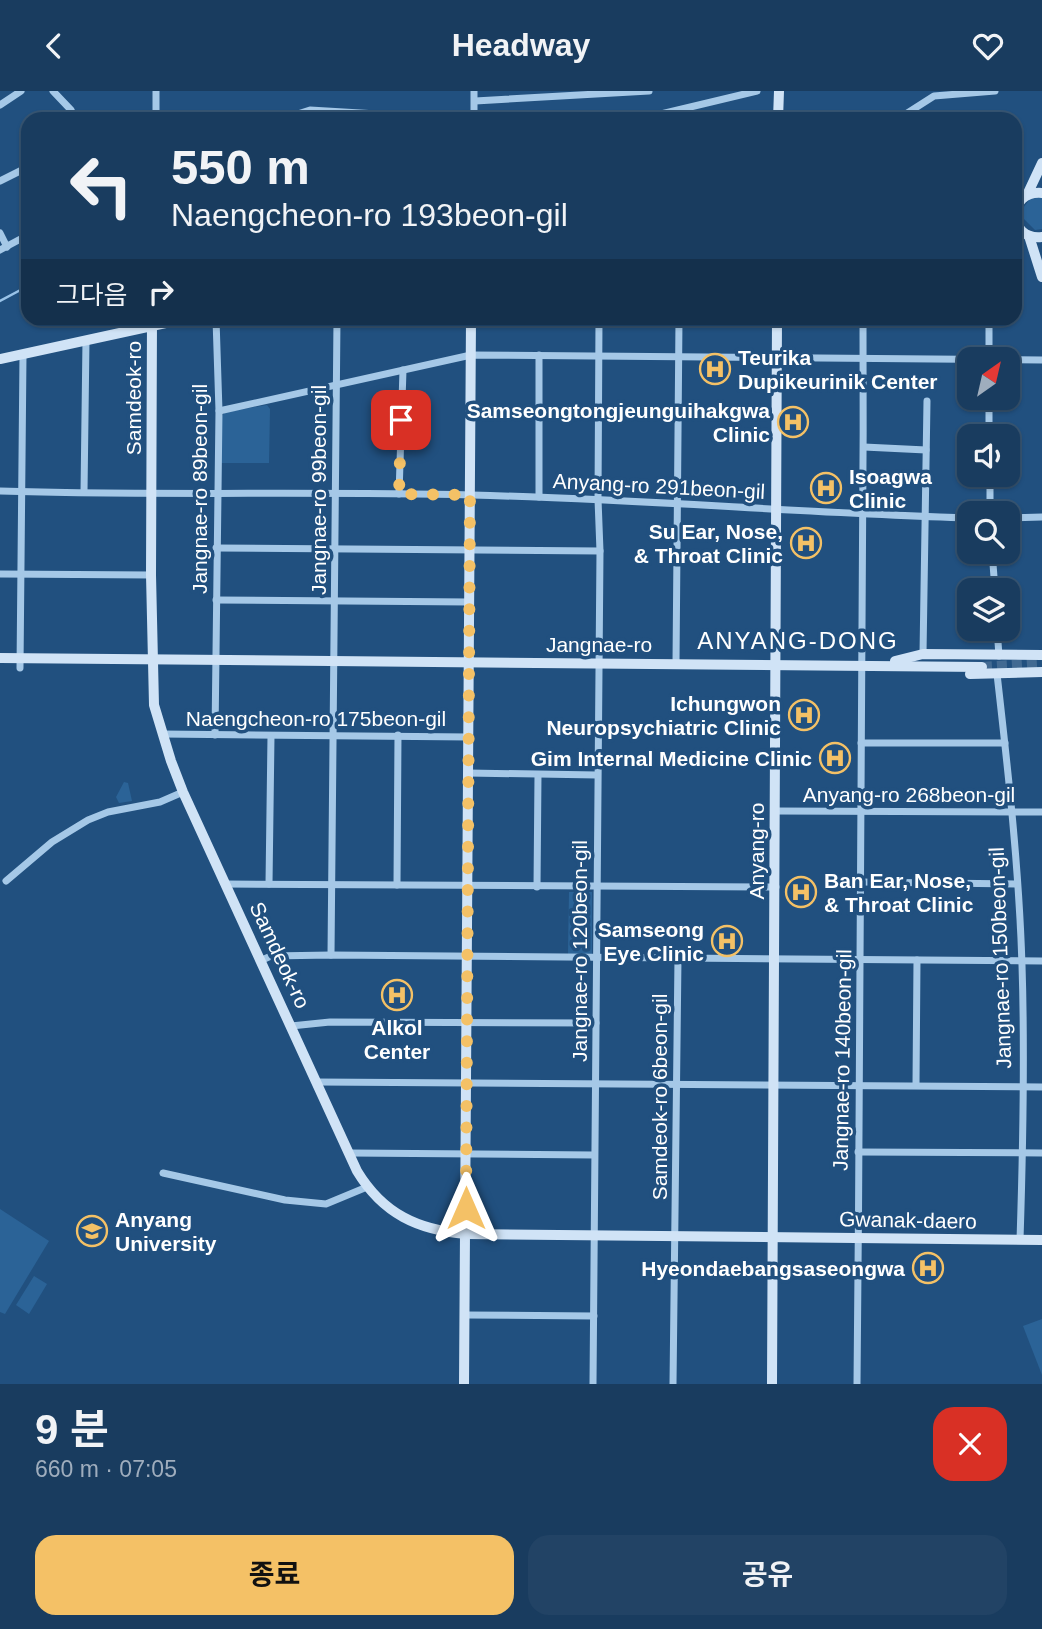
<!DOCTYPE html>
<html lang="ko">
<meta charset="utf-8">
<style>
:root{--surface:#193c5f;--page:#224365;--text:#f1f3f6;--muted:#9fadbd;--line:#375674;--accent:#f4c166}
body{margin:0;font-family:Helvetica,"Noto Sans KR",sans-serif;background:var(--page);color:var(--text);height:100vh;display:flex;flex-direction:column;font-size:26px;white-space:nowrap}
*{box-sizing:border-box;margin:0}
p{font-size:23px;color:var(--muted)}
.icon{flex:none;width:38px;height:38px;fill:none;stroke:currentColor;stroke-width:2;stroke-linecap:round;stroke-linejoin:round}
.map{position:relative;height:1293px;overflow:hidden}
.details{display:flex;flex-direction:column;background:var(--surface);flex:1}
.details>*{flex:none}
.guide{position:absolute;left:21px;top:21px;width:1001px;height:214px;border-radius:21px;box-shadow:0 2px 5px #0004,0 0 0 2px var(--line);background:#193c5f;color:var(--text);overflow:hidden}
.needle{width:46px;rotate:34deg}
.controls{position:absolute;left:957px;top:256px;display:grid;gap:14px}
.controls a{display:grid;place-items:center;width:63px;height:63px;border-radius:14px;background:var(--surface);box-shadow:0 2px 5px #0004,0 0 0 2px var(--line);font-size:35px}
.pin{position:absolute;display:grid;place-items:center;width:60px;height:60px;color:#fff;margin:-30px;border-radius:14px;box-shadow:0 4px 10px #0006}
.me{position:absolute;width:77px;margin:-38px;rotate:0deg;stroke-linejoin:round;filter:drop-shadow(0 0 5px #0008)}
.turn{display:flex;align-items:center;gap:24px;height:147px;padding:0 35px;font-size:32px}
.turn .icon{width:91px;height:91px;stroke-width:2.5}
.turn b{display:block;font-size:49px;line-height:60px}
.then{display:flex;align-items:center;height:66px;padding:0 35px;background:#0003;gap:14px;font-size:26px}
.round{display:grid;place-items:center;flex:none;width:74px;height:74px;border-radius:21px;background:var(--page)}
.head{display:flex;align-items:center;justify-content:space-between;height:119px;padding:0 35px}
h1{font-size:42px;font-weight:700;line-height:52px}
.cta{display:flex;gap:14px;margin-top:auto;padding:14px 35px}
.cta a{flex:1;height:80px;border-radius:21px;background:var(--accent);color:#111;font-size:28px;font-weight:700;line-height:80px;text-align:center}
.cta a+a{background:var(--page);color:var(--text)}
header{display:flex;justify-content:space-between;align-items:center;height:91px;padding:0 35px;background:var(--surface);font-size:32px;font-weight:700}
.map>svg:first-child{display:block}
</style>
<header><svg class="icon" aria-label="back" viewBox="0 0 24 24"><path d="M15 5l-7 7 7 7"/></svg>Headway<svg class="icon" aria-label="heart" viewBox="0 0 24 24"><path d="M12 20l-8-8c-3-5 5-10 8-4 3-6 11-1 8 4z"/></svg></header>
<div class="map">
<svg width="1042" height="1293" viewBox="0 0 1042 1293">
<rect width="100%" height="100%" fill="#21507f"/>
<!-- green -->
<g fill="#2b6397">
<polygon points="1042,106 1042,138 1035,139 1024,128 1023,117 1030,108"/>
<polygon points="267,314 270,318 269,372 220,372 222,325 225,321"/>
<polygon points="124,691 128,692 132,710 119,712 116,706"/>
<polygon points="569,801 592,801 592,863 568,863"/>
<polygon points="0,1118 49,1150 5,1223 0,1221"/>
<polygon points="34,1185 47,1193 29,1223 16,1214"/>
<polygon points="1042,1228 1042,1284 1023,1235"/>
</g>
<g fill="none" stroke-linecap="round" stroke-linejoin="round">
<!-- stream -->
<polyline stroke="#99c3e8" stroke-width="2.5" points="0,210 28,195"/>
<!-- secondary-tunnel -->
<polyline stroke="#426a92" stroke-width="10" stroke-dasharray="10 5" stroke-linecap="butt" points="982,576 1042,572"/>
<!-- street -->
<g stroke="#a5c8e7" stroke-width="7">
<polyline points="53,0 71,19 75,28"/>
<polyline points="475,10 649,0"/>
<polyline points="0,14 21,0"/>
<polyline points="156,28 156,0"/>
<polyline points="282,28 310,19 461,28"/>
<polyline points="474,28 474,0"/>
<polyline points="640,28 757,0"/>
<polyline points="898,28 934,5 995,0"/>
<polyline points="0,90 28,76"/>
<polyline points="0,142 7,156"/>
<polyline points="0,159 28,144"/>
<polyline points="989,228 989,268"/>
<polyline points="539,264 539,406"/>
<polyline points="989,306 989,345"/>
<polyline points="219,320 471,264 1042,269"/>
<polyline points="864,356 926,359"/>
<polyline points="990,383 990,422"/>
<path d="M 0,400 C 157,405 315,400 472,404 C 638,408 803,422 970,427"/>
<polyline points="84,401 86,249"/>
<polyline points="399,403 403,279"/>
<polyline points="1008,427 1042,426"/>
<polyline points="216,457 600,460"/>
<polyline points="992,460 995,499"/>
<polyline points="0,483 151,484"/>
<polyline points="216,509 469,511"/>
<polyline points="997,537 999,565"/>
<polyline points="923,563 927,310"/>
<polyline points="676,572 679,228"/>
<polyline points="20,577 23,264"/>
<path d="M 997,583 C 1008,679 1019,777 1022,874 C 1025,965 1023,1057 1020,1149"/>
<polyline points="162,643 469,646"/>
<polyline points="215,644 219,320 216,228"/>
<polyline points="861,652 1005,652"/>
<polyline points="468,682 597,684"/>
<polyline points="776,720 1042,721"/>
<polyline points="6,790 52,751 88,729 108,721 160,711 183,701"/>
<polyline points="860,791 1017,793"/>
<polyline points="226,793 776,796"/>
<polyline points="269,793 271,645"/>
<polyline points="397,794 398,644"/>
<polyline points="537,796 538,684"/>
<polyline points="331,864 337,228"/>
<polyline points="262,869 271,865 331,864 1042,870"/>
<polyline points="291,935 330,931 596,932"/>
<polyline points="317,991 1042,996"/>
<polyline points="916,994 917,869"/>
<polyline points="858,1061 1042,1062"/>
<polyline points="350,1062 594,1064"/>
<polyline points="163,1082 285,1109 326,1113 367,1096"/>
<polyline points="466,1224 594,1225"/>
<polyline points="593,1293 600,460 598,408 599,228"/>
<polyline points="673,1293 678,867"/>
<path d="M 857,1293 C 860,938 864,583 863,228"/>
</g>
<!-- secondary -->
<g stroke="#d0e3f6" stroke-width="10">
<polyline points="778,28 779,0"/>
<path d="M 1042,102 C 1006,99 1007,150 1042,146"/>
<polyline points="1027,104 1042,72"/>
<polyline points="1029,145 1042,186"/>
<path d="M 152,228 L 151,484 L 154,614 L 171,670 L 183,701 L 357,1080 C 383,1123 418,1139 466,1143 L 1042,1149"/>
<polyline points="0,268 184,228"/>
<polyline points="0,567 982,576"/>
<polyline points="895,570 923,563 1042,564"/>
<polyline points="970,583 1042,581"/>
<polyline points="464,1293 471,228"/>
<polyline points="772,1293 777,228"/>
</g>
</g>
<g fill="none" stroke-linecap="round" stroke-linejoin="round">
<!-- route -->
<polyline stroke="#f4c166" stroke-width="12" stroke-dasharray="0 21.6" points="401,329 399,403 470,404 466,1117"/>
</g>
<!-- icons -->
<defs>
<g id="hospital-ring" transform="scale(1.575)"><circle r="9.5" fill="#21507f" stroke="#f4c166" stroke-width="1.5"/><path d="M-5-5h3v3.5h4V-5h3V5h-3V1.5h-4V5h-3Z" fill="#f4c166"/></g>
<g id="university-ring" transform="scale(1.575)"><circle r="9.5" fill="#21507f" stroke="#f4c166" stroke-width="1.5"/><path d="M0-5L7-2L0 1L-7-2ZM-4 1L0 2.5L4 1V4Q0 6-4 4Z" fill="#f4c166"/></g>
</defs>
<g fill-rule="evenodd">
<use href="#hospital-ring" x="715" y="278"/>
<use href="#hospital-ring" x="793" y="331"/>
<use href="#hospital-ring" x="826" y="397"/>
<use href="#hospital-ring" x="806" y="452"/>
<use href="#hospital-ring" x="804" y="624"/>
<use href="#hospital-ring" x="835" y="667"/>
<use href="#hospital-ring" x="801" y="801"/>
<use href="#hospital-ring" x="727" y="850"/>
<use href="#hospital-ring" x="397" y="904"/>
<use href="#university-ring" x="92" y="1140"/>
<use href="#hospital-ring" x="928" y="1177"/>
</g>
<g text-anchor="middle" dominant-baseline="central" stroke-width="7" stroke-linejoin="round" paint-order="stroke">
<!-- poi labels -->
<g font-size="21" font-weight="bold" fill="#fff" stroke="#21507f" text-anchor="end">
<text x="738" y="266" text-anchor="start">Teurika<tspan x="738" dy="24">Dupikeurinik Center</tspan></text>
<text x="770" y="319">Samseongtongjeunguihakgwa<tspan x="770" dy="24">Clinic</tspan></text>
<text x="849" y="385" text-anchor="start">Isoagwa<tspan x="849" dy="24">Clinic</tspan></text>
<text x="783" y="440">Su Ear, Nose,<tspan x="783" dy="24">&amp; Throat Clinic</tspan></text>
<text x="781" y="612">Ichungwon<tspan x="781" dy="24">Neuropsychiatric Clinic</tspan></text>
<text x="812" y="667">Gim Internal Medicine Clinic</text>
<text x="824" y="789" text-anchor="start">Ban Ear, Nose,<tspan x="824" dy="24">&amp; Throat Clinic</tspan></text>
<text x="704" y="838">Samseong<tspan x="704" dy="24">Eye Clinic</tspan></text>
<text x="397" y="936" text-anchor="middle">Alkol<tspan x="397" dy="24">Center</tspan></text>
<text x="115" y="1128" text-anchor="start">Anyang<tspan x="115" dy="24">University</tspan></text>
<text x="905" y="1177">Hyeondaebangsaseongwa</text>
</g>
<!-- street labels -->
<g font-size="21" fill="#fff" stroke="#21507f">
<text transform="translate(133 307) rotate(-90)">Samdeok-ro</text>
<text transform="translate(659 395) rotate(3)">Anyang-ro 291beon-gil</text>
<text transform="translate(199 398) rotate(-90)">Jangnae-ro 89beon-gil</text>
<text transform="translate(318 399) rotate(-90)">Jangnae-ro 99beon-gil</text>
<text x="599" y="553">Jangnae-ro</text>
<text x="316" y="627">Naengcheon-ro 175beon-gil</text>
<text x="909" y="703">Anyang-ro 268beon-gil</text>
<text transform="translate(756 760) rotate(-90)">Anyang-ro</text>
<text transform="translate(579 860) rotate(-90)">Jangnae-ro 120beon-gil</text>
<text transform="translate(280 864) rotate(65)">Samdeok-ro</text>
<text transform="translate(1000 867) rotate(-92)">Jangnae-ro 150beon-gil</text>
<text transform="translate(842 969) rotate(-89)">Jangnae-ro 140beon-gil</text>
<text transform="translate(659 1006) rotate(-90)">Samdeok-ro 6beon-gil</text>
<text transform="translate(908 1129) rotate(1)">Gwanak-daero</text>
</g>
<!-- quarter labels -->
<g font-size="24" letter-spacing="2" fill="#fff" stroke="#21507f">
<text x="798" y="549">ANYANG-DONG</text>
</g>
</g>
</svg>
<div class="controls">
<a><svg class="needle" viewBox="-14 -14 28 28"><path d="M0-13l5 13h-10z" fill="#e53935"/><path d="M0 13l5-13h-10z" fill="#9fadbd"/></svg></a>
<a><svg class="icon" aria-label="sound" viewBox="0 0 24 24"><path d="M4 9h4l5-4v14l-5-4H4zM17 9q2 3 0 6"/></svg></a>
<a><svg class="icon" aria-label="search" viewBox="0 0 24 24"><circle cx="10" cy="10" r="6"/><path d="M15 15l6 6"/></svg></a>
<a><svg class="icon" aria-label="layers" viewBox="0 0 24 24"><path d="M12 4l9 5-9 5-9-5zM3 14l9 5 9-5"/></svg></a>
</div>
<div class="pin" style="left:401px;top:329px;background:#d93025"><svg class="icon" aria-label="arrive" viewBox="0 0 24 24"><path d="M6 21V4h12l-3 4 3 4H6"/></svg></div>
<svg class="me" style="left:466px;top:1117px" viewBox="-20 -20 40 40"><path d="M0-17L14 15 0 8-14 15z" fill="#f4c166" stroke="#fff" stroke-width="4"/></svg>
<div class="guide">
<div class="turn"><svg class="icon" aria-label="left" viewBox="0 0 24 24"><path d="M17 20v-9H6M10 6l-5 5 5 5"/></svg><div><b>550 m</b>Naengcheon-ro 193beon-gil</div></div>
<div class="then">그다음<svg class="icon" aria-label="right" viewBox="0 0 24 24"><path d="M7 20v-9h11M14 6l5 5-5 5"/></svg></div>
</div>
</div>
<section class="details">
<div class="head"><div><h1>9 분</h1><p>660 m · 07:05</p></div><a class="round" style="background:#d93025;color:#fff"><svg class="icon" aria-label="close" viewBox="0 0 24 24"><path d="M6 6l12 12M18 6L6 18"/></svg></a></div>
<div class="cta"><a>종료</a><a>공유</a></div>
</section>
